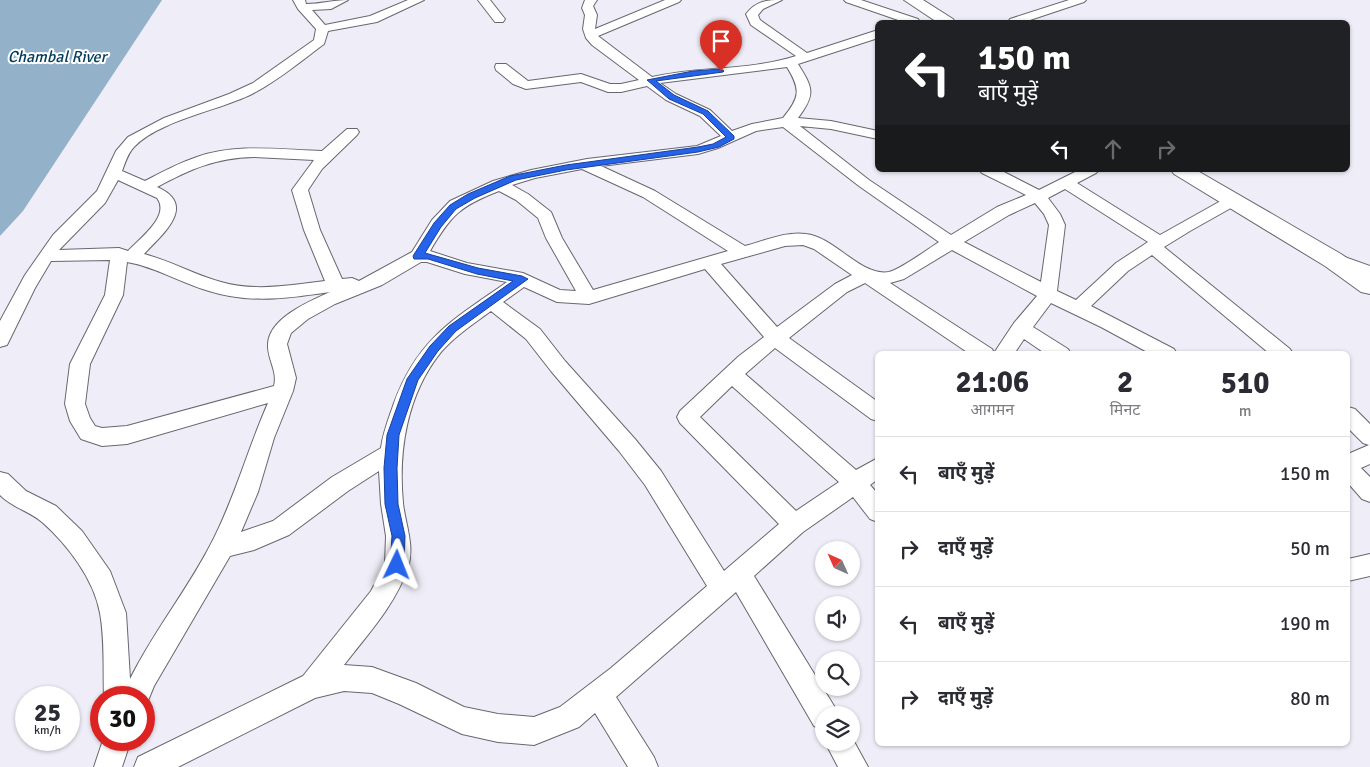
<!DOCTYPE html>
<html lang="hi">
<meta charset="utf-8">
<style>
:root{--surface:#fff;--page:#f2f2f3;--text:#2b2b33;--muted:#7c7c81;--line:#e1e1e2}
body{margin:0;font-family:Signika,"Noto Sans Devanagari",sans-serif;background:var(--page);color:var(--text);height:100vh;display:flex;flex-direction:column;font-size:19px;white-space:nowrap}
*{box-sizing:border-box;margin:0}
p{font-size:16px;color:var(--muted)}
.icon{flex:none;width:28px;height:28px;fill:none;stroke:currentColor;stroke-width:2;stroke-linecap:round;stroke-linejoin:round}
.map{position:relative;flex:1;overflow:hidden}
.sheet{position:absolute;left:875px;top:351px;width:475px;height:395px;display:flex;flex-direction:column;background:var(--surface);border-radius:8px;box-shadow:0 1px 4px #0004}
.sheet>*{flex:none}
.top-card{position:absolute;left:875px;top:20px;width:475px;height:152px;border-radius:8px;box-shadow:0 1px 4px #0004;background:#202124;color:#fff;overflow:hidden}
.needle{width:32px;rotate:315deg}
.buttons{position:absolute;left:815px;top:541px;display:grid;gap:10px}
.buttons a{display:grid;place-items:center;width:45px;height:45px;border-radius:50%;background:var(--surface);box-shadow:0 1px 4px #0004;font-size:25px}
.speed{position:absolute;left:15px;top:686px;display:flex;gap:10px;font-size:25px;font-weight:700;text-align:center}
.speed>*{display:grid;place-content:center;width:65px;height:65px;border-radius:50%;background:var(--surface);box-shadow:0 1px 4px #0004;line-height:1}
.speed small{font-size:12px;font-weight:400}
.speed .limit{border:8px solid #d22;background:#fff;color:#111}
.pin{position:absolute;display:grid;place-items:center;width:42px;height:42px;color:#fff;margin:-51px -21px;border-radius:50% 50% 50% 0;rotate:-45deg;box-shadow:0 0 5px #0007}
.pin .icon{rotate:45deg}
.me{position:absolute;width:55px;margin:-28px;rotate:2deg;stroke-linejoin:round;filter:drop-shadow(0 0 4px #0008)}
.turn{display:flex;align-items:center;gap:18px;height:105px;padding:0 20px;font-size:22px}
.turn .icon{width:65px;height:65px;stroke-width:2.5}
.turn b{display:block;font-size:35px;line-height:42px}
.lanes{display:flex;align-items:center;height:48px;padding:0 20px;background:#0003;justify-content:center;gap:25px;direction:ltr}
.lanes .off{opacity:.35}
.eta{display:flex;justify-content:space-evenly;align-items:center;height:85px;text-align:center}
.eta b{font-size:30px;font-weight:700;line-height:35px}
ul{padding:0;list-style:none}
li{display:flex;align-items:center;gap:15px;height:75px;padding:0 20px;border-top:1px solid var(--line)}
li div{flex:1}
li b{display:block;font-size:19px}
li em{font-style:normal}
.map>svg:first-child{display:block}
</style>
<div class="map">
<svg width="1370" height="767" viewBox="0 0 1370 767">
<rect width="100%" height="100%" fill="#efeef8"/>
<!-- water -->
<polygon fill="#93b1c8" points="0,0 162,0 23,211 0,236"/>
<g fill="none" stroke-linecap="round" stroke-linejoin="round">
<!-- street casing -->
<g stroke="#68676f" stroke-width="2">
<g id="street">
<path d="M 293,0 L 305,0 L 306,4 C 321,4 333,0 348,0 L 331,9 L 312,10 L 325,25 L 370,16 L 408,0 L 424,0 L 377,22 L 328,31 L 324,44 C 301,61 279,80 252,94 C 220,110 158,121 134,147 C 128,153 125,163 122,171 L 145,181 C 162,172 179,163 197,157 C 237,143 280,150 322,151 L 347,129 L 357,129 L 359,132 L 357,135 L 322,169 L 308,190 L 320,230 L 342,279 L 352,278 L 359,281 L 412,252 L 432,220 L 450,201 L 493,181 L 531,170 L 587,159 L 697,146 L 721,136 L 700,116 L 666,100 L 647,86 L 621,92 L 608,92 L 581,82 L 526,89 L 513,84 L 496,70 L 495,67 L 496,64 L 506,64 L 528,81 L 581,74 L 610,84 L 621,84 L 639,80 L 592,45 L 586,38 L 583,29 L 585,15 L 582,8 L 585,0 L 597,0 L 593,6 L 597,15 L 595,29 L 665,0 L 681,0 L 679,2 L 598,36 L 652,77 C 698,66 750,71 796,56 L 751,25 L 746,14 C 756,1 766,0 782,0 L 763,9 L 758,15 L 760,20 L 807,53 L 878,30 L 878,38 L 798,64 C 813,88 816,94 798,118 L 831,121 L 878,131 L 878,139 L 831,129 L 800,126 L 869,180 L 951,235 L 997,207 L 1026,195 L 982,173 L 979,170 L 1000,170 L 1039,190 L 1079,170 L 1099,170 L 1096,173 L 1077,183 L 1160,235 L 1226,198 L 1238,198 L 1240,201 L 1238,204 L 1190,231 L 1164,247 L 1290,349 L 1293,354 L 1270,354 L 1152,255 L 1128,271 L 1091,306 L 1174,349 L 1177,354 L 1151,354 L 1101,327 L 1051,303 L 1033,327 L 1068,349 L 1071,354 L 1046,354 L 1024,339 L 1014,354 L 970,354 L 865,283 L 847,292 L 789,338 L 878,402 L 878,421 L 871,419 L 775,348 L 745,374 L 856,470 L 878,458 L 878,479 L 870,485 L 878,494 L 878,522 L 870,519 L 853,497 L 803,532 L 754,576 L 834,706 L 837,715 L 824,715 L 824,730 L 814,726 L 736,592 L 616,697 L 654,757 L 658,767 L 628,767 L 595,713 L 579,727 L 534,745 L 498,742 L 462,734 L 399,704 L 372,693 L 344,691 L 315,698 L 178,767 L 134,767 L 138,757 L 303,676 L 371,591 L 385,564 L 386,536 L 381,504 L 379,471 L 348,491 L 289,535 L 254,550 L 230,556 L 154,686 L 145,708 L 144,698 L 104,698 C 103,671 105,640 100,613 C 94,579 67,544 42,522 C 29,511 13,508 0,495 L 0,472 L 8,474 L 26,491 L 56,506 L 82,531 L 110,571 L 126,613 L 130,679 C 154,630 190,587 214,538 C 236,494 248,448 268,403 L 127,444 L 102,446 L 81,439 L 70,421 L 65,404 L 70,364 L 105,295 L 110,260 L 51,261 L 35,288 L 7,345 L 0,347 L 0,321 L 25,275 L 53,235 L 97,191 L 116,151 L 128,137 L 164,118 L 229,94 L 253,83 L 314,40 L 316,29 L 298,9 ZM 787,67 C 801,90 800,97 783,118 L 752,124 L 732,131 L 710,110 L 676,94 L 660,83 ZM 783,127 L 859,186 L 939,242 C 928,249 901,269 889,272 C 861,277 835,237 806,234 C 786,231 764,241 745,246 L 655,191 L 601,166 L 698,154 L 718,148 L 756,131 ZM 254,157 L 314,160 L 292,190 L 304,230 L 325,281 C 291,285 255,292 221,282 C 195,275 171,261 144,254 C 163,234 198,205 157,187 C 191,169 215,158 254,157 ZM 582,169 L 643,197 L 728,251 L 593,290 L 562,238 L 551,212 L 528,194 L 512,185 L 535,178 ZM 118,180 L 157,198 C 171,216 139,239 128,251 L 119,248 L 59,250 L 105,203 ZM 1065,189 L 1148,242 L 1116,263 L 1076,300 L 1057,291 L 1065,225 L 1060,214 L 1048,198 ZM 499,191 L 516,200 L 538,218 L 546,238 L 576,291 L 560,290 L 523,273 L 467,263 L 430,251 C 451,215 460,206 499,191 ZM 1035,203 L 1044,214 L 1049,225 L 1041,282 L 964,242 L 1009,215 ZM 803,245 L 814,249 L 852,275 L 835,284 L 777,327 L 721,264 L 785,246 ZM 952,250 L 1037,296 L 1014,323 L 994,353 L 992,349 L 890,283 L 904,279 ZM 127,262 C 156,267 181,283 209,291 C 250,304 289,298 330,292 C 310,301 269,318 268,344 C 267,359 278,371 274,386 L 127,426 L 102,428 L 95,426 L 90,418 L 85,404 L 90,364 L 123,295 ZM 421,262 L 427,262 L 465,274 L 507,282 C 453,320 418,338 394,403 C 389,418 383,432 381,448 L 332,477 L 273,521 L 241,532 L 258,492 L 274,438 L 293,391 L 296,378 L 287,344 L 291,333 L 308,319 L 335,304 L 382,285 ZM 705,269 L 764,337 L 739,356 L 680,411 L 677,417 L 680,423 L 779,524 L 724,571 L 661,471 L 635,439 L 565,361 L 540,329 L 503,302 L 524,287 L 557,302 L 589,304 ZM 491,311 L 526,339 L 551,371 L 619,451 L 645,485 L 707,586 L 611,668 L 560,707 L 534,717 L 498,714 L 464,707 L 416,683 L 372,667 L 344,665 C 368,634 396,604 408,567 C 415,546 405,523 403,503 C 398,451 407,394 441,352 C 455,336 473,324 491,311 ZM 732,386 L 839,482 L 796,511 L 700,417 Z"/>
<polygon points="478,0 490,0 505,19 503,22 495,22"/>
<polygon points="844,0 861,0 918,19 920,22 904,22 846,2"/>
<polygon points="1069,0 1086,0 1084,2 1024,22 1008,22 1010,19"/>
<polygon points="1339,255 1370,266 1370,278 1333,265 1330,261 1333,257"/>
<polygon points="1348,407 1355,409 1370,424 1370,464 1361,468 1370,477 1370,502 1362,499 1348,483 1348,454 1369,445 1363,443 1348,428"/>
<polygon points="1370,554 1370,576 1348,581 1348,559"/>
<polygon points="851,736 868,767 838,767 825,742 851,742"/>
<polygon points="103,740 131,740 122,767 94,767"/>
</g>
</g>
<!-- secondary casing -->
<g stroke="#68676f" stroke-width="2">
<g id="secondary">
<polygon points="904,0 923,0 953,19 955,22 937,22"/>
<polygon points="1171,170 1196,170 1341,254 1370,274 1370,294 1361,292 1325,266 1174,174"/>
</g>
</g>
<!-- street -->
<use href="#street" fill="#fff" fill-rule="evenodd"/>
<!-- secondary -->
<use href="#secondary" fill="#fff" fill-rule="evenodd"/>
</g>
<!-- route -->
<polygon fill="#2563eb" stroke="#184099" points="721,69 724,71 723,72 656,81 674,95 708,111 734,136 734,139 719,147 698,152 566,170 516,180 475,198 456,209 441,227 425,253 478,268 522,276 528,279 456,331 438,351 418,380 399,435 397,468 398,504 405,536 404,565 402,570 397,572 392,570 390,565 392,536 385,504 384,468 387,435 407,379 430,346 449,326 513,281 477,274 428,259 414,259 413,256 434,223 450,205 468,194 510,176 566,165 698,147 713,144 726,137 703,114 669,99 647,80 693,71"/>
<g text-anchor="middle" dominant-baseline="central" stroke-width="4" stroke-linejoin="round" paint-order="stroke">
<!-- far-water labels -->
<g font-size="16" font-style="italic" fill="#023b5b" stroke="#fff">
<text x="57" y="57">Chambal River</text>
</g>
</g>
</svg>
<div class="buttons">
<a><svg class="needle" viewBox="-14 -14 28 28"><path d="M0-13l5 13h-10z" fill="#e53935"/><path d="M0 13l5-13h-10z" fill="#7c7c81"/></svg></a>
<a><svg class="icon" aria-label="sound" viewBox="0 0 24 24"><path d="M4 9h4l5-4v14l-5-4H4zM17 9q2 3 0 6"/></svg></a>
<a><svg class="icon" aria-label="search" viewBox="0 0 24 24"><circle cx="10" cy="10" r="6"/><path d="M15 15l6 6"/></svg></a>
<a><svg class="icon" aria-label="layers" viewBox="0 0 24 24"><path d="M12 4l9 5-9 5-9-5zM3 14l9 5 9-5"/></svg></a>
</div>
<div class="speed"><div>25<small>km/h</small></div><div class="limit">30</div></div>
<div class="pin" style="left:721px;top:71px;background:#d93025"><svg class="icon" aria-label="arrive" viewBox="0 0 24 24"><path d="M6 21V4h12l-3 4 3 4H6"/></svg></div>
<svg class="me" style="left:397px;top:565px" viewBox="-20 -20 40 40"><path d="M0-17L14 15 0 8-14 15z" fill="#2563eb" stroke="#fff" stroke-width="4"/></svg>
<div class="top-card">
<div class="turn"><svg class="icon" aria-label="left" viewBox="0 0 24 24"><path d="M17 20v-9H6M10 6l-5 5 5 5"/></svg><div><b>150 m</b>बाएँ मुड़ें</div></div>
<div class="lanes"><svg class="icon" aria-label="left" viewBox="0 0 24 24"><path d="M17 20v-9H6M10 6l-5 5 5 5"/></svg><svg class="icon off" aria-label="ahead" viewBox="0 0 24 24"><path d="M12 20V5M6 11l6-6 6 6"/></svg><svg class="icon off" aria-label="right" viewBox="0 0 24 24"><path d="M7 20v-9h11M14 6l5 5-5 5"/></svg></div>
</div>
<section class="sheet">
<div class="eta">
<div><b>21:06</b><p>आगमन</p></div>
<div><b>2</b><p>मिनट</p></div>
<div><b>510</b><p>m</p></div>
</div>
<ul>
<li><svg class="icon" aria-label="left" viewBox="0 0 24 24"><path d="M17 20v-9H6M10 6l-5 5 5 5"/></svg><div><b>बाएँ मुड़ें</b></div><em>150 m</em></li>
<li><svg class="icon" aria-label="right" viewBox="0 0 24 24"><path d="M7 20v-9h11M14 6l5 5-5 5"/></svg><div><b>दाएँ मुड़ें</b></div><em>50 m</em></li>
<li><svg class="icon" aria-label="left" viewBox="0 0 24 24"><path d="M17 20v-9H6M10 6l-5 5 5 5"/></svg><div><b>बाएँ मुड़ें</b></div><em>190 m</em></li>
<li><svg class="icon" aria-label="right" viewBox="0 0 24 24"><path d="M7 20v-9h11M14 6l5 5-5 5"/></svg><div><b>दाएँ मुड़ें</b></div><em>80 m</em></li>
</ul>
</section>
</div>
